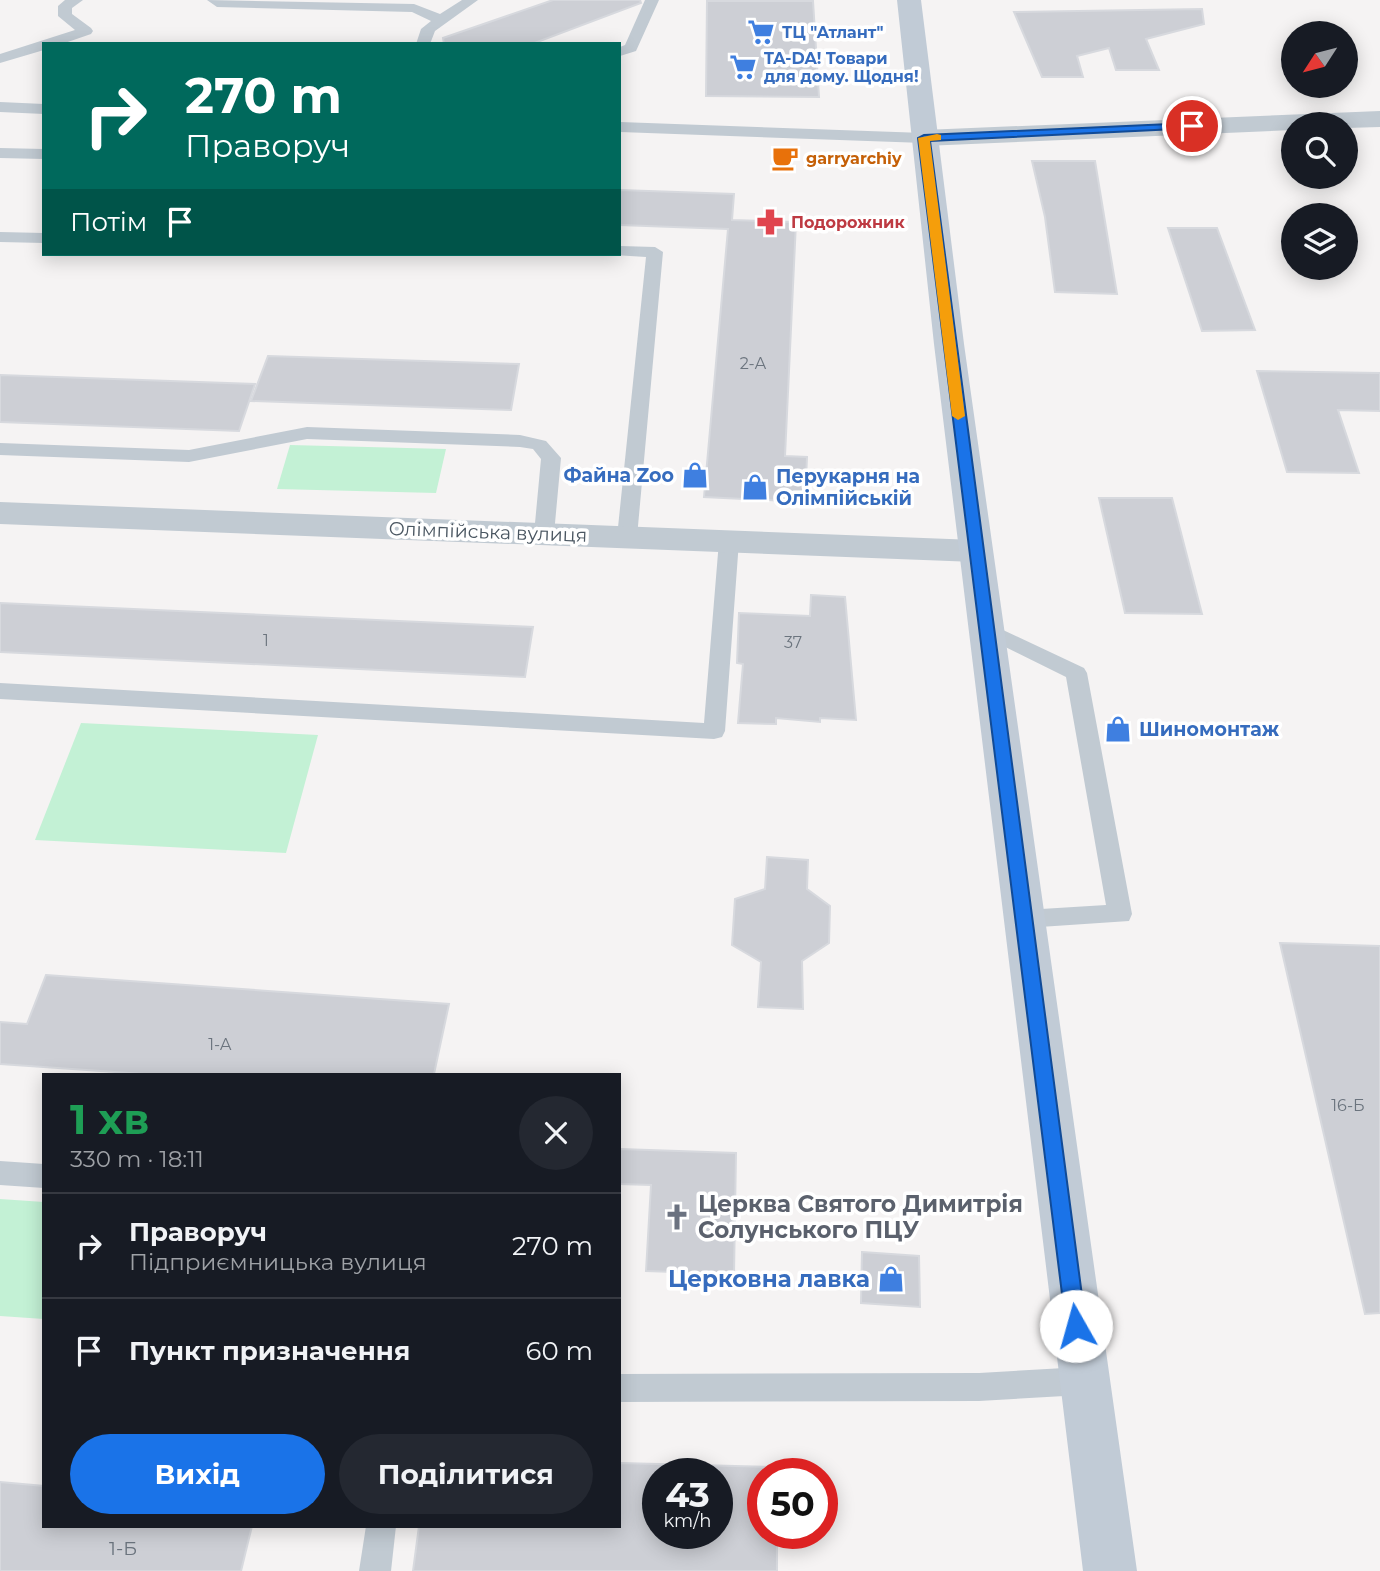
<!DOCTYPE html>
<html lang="uk">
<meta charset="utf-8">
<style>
:root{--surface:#171b24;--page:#242831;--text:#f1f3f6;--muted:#9ea1a6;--line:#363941;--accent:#1a73e8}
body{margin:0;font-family:Montserrat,sans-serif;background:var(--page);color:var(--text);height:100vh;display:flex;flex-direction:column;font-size:26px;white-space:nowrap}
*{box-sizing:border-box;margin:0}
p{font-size:23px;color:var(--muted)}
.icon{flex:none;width:38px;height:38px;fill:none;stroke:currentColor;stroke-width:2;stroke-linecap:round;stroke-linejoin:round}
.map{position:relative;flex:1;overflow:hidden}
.side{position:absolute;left:42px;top:1073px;width:579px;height:455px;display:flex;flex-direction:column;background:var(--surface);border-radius:0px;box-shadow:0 4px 18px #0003}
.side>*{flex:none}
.guide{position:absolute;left:42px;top:42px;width:579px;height:214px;border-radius:0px;box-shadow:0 4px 18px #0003;background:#00695c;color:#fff;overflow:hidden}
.needle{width:46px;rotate:234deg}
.buttons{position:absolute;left:1281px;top:21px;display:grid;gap:14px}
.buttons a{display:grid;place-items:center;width:77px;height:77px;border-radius:50%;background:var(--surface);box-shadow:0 4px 18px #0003;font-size:35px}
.speed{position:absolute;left:642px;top:1458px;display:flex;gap:14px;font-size:35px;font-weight:700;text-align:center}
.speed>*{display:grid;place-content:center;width:91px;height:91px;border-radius:50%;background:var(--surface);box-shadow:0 4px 18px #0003;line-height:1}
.speed small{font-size:18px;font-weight:400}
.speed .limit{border:10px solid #d22;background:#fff;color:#111}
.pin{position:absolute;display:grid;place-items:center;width:60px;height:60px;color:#fff;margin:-30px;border:4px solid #fff;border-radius:50%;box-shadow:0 2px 7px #0007}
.me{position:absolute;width:77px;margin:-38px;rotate:353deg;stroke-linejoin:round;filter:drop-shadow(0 0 5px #0008)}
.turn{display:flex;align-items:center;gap:24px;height:147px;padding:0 28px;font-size:32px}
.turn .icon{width:91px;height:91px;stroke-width:2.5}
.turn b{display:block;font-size:49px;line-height:60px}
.then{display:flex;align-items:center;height:66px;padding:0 28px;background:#0003;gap:14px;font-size:26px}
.round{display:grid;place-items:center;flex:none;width:74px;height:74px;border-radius:37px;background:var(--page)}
.head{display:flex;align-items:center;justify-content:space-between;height:119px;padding:0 28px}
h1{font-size:42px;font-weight:700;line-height:52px;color:#1e9e55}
.button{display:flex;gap:14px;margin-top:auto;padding:14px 28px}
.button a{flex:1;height:80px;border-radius:42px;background:var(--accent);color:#fff;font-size:28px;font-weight:700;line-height:80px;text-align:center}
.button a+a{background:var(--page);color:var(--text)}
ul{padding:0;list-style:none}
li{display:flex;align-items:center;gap:21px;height:105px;padding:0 28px;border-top:2px solid var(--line)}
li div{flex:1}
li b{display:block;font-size:26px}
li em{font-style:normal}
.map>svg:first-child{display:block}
</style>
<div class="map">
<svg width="1380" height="1571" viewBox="0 0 1380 1571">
<rect width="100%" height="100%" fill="#f5f3f3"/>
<!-- green -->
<g fill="#c3f1d5">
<polygon points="290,445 446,449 436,493 277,489"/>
<polygon points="81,723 318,735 286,853 35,840"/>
<polygon points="0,1199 44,1202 44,1319 0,1316"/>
</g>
<!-- building -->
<g fill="#cdcfd5" stroke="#d7d9de" stroke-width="2" fill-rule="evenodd">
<polygon points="553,0 640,0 641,3 532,44 444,44 443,38"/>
<polygon points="707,1 813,1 819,97 706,96"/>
<polygon points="1202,9 1204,24 1146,39 1159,70 1116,70 1109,48 1077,56 1083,77 1042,77 1014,12"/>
<polygon points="1032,161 1095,161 1117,294 1055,292 1045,217"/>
<polygon points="620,190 734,194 732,220 796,222 785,456 807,457 805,502 704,497 728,229 620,225"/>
<polygon points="1168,228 1217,228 1255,330 1202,331"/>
<polygon points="268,356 519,364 511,410 251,401"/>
<polygon points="1257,371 1380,373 1380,411 1338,410 1359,473 1287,472"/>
<polygon points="0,375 255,384 239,431 0,422"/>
<polygon points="1099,498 1172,498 1202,614 1125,613"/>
<polygon points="811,595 845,597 856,720 820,718 820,722 776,718 776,724 738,723 743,664 737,663 739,613 810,616"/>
<polygon points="0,603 533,627 525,677 0,652"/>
<polygon points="767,857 808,860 807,889 830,906 829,943 802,961 803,1009 758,1007 761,962 732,945 735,899 765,889"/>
<polygon points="1280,943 1380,946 1380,1313 1365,1314"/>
<polygon points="46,975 449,1004 434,1074 144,1074 0,1064 0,1022 27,1024"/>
<polygon points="620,1149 736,1153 734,1274 646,1271 651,1185 620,1184"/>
<polygon points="862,1252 919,1256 920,1307 861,1303"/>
<path d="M 620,1463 L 776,1467 L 776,1474 L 763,1474 L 763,1533 L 777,1533 L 777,1571 L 413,1571 L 419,1526 L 620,1526 ZM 658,1474 L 718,1474 L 718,1533 L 658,1533 Z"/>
<polygon points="0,1482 44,1486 44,1526 252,1526 241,1571 0,1571"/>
</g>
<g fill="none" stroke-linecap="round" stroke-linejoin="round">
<!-- lane -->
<g fill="#c1cad2" fill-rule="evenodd">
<polygon points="65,0 83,0 72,8 72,14 91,28 93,31 91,34 62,44 44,44 44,50 0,63 0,54 75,30 58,16 58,6"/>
<polygon points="207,0 414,4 440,14 462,0 478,0 435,31 430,44 416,44 421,29 431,21 412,12 217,7"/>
<polygon points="645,0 659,0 636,51 620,56 620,47 625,45"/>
<polygon points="0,102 44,104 44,114 0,112"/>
<polygon points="620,122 924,133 932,138 924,143 620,132"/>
<polygon points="0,148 44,149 44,159 0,158"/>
<polygon points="0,232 44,233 44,243 0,242"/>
<polygon points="620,246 655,247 663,252 637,537 634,542 620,542 617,537 646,257 614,255 620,254"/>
<polygon points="307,427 520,435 546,441 561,458 554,534 551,539 537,539 534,534 541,459 533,449 520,447 307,439 189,462 0,455 0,443 189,450"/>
<polygon points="729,535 736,536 739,541 725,731 722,737 714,739 0,699 0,683 704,723 719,541 722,536"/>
<polygon points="986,622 1084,668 1087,673 1132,914 1129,921 1025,928 1016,926 1013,919 1016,912 1025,910 1106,905 1066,677 979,634 975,629 979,624"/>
<polygon points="0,1161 44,1164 44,1188 0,1185"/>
<polygon points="1082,1367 1092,1371 1097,1381 1092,1391 1082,1395 979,1401 620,1402 620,1374 979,1373"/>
<polygon points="366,1526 396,1526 391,1571 359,1571"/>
</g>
<!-- street -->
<g fill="#c1cad2" fill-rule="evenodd">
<polygon points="1380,111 1380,127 1346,128 1346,124 1293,124 1293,130 924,146 915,144 911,138 915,132 924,130"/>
<polygon points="0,502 975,540 987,543 992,551 987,559 975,562 0,524"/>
</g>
<!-- secondary -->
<polygon fill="#c1cbd6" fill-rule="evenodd" points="897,0 921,0 964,344 1137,1571 1083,1571 934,344"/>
</g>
<!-- route -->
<polygon fill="#1a73e8" stroke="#114b97" stroke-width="2" points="1192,123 1196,124 1196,128 930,141 1086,1326 1083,1333 1076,1336 1068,1333 1066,1326 918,138 924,135"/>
<!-- slow -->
<polygon fill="#f59e0b" points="937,134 941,135 941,140 930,141 965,416 958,420 952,416 918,138"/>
<!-- icons -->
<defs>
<g id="supermarket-bare" transform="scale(2.1)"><path d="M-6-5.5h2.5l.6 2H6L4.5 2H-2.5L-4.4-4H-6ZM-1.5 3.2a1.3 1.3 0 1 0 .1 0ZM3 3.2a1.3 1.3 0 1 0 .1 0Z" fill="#3f7fe0" stroke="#fff" stroke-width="2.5" paint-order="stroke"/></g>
<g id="cafe-bare" transform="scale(2.1)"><path d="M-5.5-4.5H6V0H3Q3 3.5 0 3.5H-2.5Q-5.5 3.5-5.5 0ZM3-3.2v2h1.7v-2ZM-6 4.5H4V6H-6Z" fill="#e8710a" stroke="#fff" stroke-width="2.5" paint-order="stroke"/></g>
<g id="pharmacy-bare" transform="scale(2.1)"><path d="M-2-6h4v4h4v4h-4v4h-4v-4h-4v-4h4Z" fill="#e0444e" stroke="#fff" stroke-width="2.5" paint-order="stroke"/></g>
<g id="shop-bare" transform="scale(2.1)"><path d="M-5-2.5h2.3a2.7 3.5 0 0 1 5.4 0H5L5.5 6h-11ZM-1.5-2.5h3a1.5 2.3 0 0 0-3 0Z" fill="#3f7fe0" stroke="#fff" stroke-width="2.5" paint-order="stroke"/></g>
<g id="church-bare" transform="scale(2.1)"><path d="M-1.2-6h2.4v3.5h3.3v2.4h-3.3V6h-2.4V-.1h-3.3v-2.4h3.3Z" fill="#6b7280" stroke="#fff" stroke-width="2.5" paint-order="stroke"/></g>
</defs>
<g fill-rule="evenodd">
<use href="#supermarket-bare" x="761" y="32"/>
<use href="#supermarket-bare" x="743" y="67"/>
<use href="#cafe-bare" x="785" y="158"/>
<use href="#pharmacy-bare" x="770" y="222"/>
<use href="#shop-bare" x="695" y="475"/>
<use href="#shop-bare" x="755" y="487"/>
<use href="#shop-bare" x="1118" y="729"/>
<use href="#church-bare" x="677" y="1217"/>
<use href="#shop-bare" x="891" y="1279"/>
</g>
<g text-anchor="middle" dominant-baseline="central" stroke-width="7" stroke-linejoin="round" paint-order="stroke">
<!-- far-shop labels -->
<g font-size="16" font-weight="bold" fill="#366cbe" stroke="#fff" text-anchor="start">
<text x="782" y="32">ТЦ "Атлант"</text>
<text x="764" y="58">TA-DA! Товари<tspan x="764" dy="18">для дому. Щодня!</tspan></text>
</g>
<!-- far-food labels -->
<g font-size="16" font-weight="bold" fill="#c56008" stroke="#fff" text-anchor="start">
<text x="806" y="158">garryarchiy</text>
</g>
<!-- far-health labels -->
<g font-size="16" font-weight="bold" fill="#be3a42" stroke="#fff" text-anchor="start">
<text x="791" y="222">Подорожник</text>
</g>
<!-- number labels -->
<g font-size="16" fill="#6b747e">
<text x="753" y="363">2-А</text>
<text x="266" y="640">1</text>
<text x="793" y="642">37</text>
<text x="220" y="1044">1-А</text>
<text x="1348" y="1105">16-Б</text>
</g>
<!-- shop labels -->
<g font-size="19" font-weight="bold" fill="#366cbe" stroke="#fff" text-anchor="start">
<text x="674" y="475" text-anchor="end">Файна Zoo</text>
<text x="776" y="476">Перукарня на<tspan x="776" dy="22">Олімпійській</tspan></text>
<text x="1139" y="729">Шиномонтаж</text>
</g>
<!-- street labels -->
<g font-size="19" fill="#4a5661" stroke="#fff">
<text transform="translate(488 532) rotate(2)">Олімпійська вулиця</text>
</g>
<!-- near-number labels -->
<g font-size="19" fill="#6b747e">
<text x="123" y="1548">1-Б</text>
</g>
<!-- near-worship labels -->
<g font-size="23" font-weight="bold" fill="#5b616d" stroke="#fff" text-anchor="start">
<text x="698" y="1204">Церква Святого Димитрія<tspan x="698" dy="26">Солунського ПЦУ</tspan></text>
</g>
<!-- near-shop labels -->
<g font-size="23" font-weight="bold" fill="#366cbe" stroke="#fff" text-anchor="end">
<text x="870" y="1279">Церковна лавка</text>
</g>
</g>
</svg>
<div class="buttons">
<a><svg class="needle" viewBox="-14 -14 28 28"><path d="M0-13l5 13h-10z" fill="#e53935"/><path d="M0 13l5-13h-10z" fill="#9ea1a6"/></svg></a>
<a><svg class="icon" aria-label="search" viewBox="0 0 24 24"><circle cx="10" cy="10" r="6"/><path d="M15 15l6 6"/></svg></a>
<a><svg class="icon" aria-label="layers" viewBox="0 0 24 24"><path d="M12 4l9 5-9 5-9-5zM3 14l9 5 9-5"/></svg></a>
</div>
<div class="speed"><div>43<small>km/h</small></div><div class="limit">50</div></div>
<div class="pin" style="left:1192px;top:126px;background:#d93025"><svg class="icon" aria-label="arrive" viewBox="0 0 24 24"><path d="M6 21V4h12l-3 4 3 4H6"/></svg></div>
<svg class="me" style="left:1076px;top:1326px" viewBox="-20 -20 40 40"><circle r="19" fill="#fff"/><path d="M0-13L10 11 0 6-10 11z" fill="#1a73e8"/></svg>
<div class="guide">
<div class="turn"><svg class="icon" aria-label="right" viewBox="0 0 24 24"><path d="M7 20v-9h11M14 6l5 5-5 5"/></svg><div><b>270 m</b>Праворуч</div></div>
<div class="then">Потім<svg class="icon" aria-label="arrive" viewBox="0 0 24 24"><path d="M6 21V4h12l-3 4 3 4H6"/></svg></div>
</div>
<section class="side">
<div class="head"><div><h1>1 хв</h1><p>330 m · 18:11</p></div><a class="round"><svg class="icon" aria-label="close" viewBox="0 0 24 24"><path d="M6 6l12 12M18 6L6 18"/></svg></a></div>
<ul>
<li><svg class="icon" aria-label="right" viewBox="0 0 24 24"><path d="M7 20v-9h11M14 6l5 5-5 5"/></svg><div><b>Праворуч</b><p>Підприємницька вулиця</p></div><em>270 m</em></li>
<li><svg class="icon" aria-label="arrive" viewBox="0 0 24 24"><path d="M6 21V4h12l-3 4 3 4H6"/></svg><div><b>Пункт призначення</b></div><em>60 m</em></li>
</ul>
<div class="button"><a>Вихід</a><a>Поділитися</a></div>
</section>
</div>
